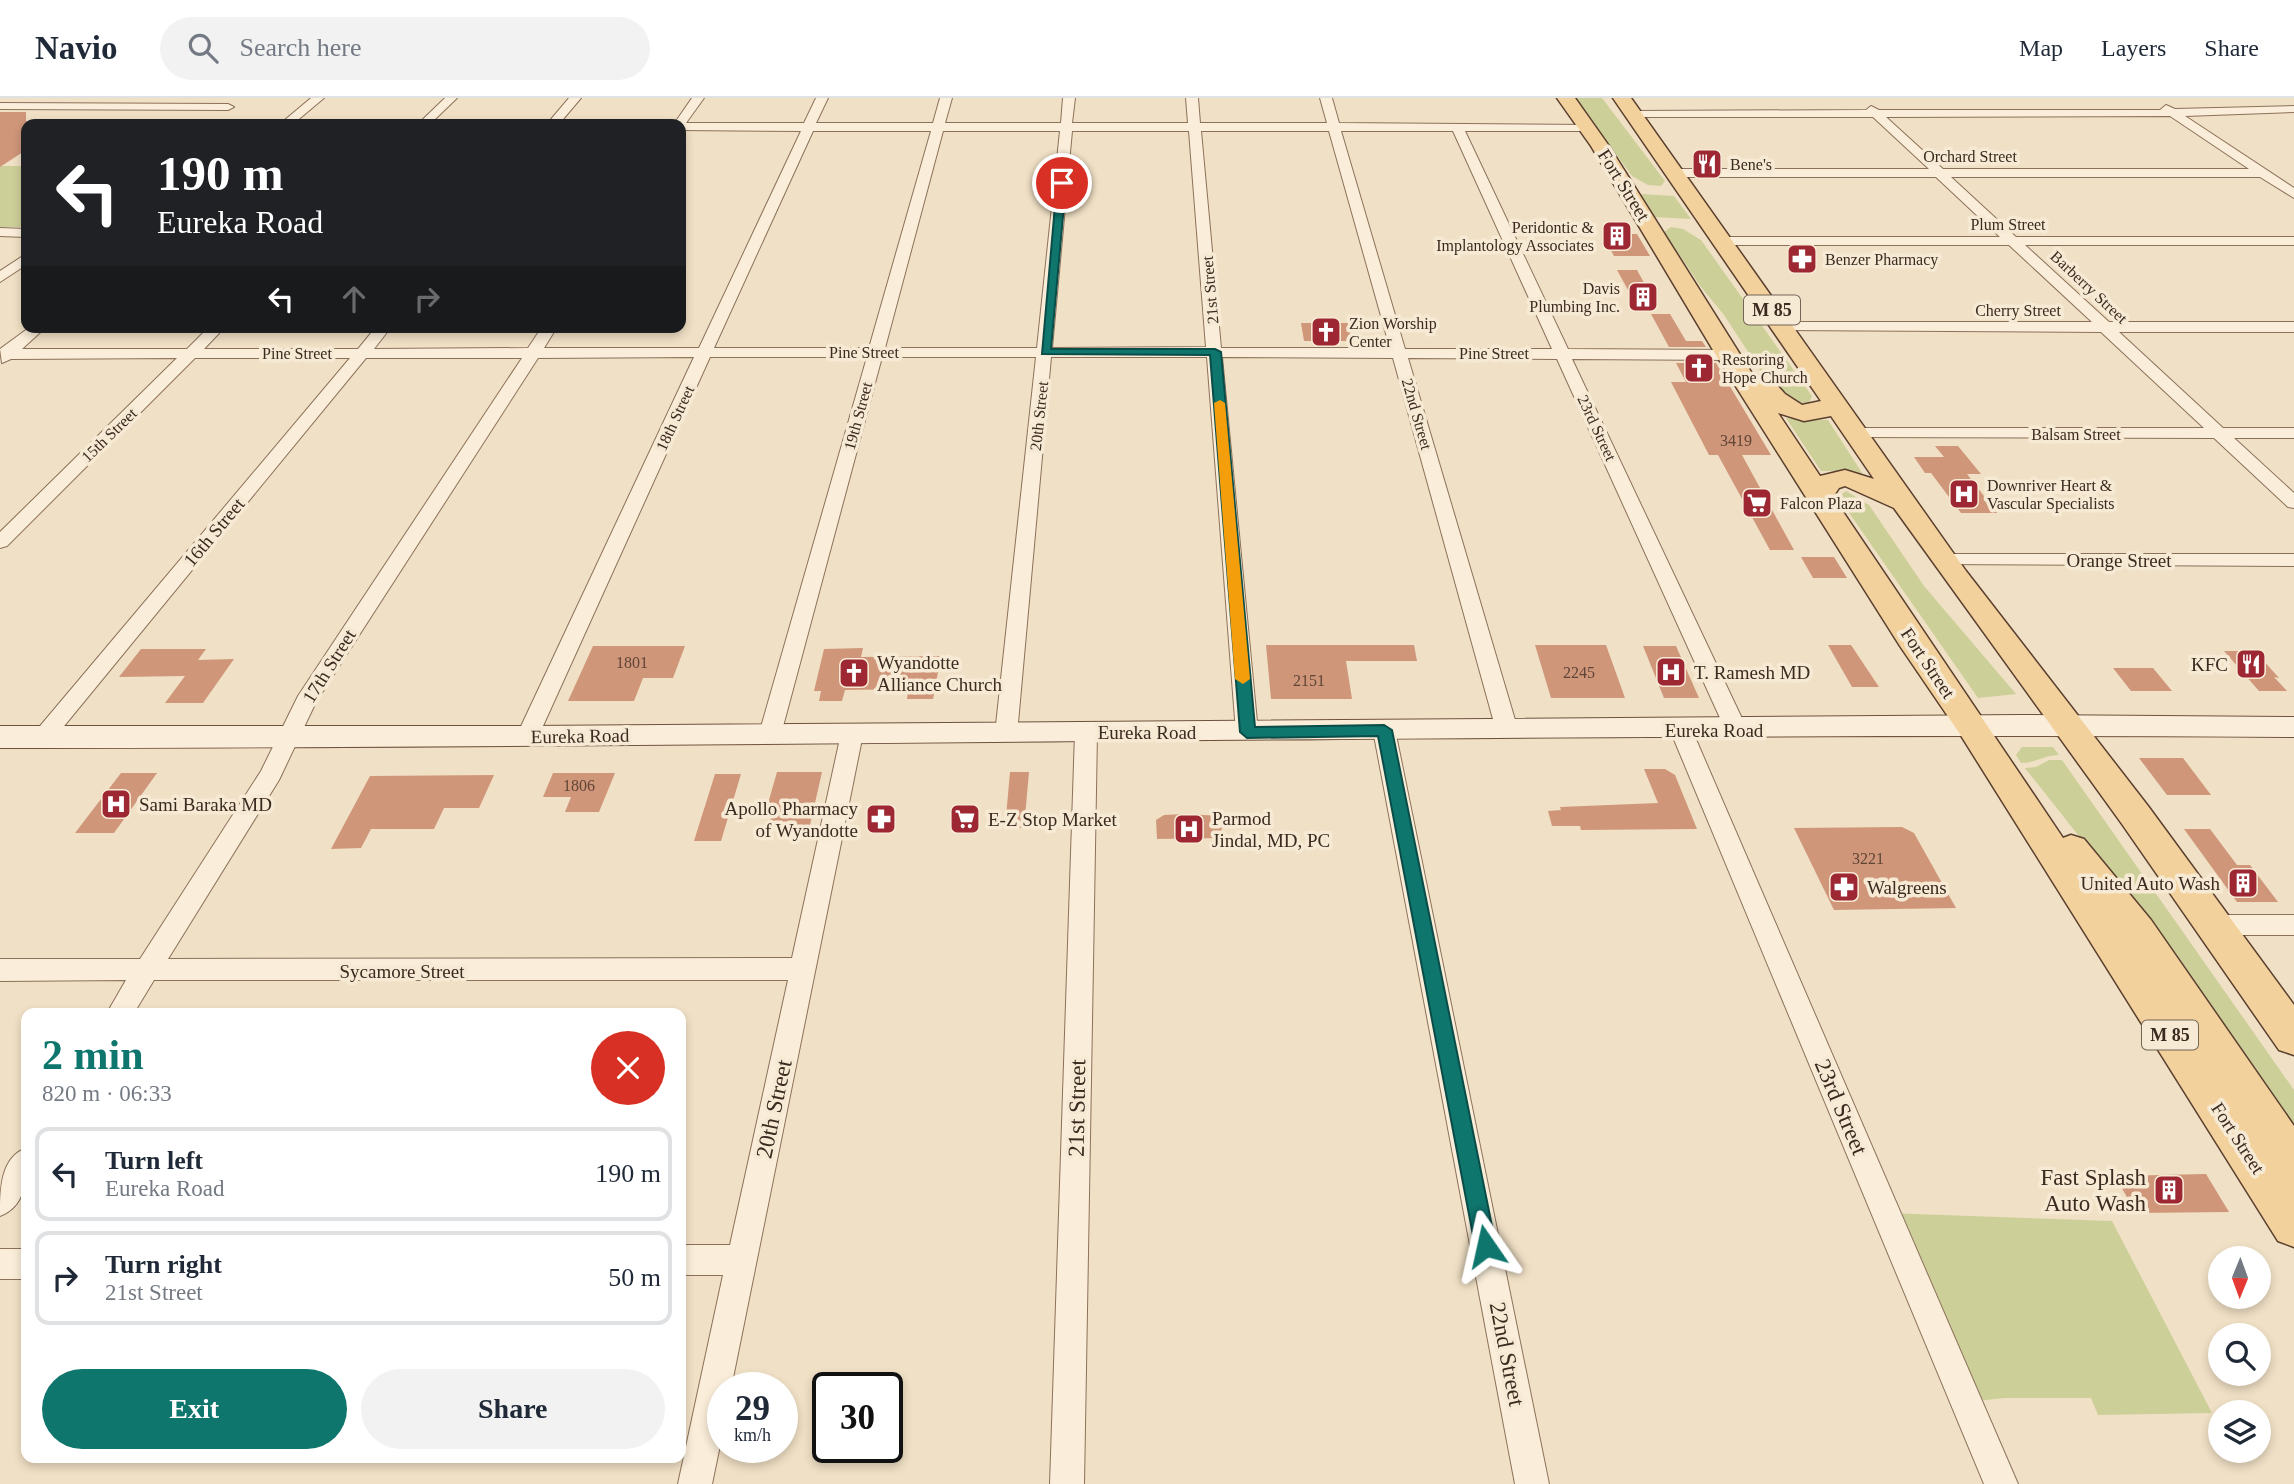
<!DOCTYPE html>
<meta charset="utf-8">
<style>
:root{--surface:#fff;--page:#f2f2f3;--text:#1f2937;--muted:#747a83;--line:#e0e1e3;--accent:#0f766e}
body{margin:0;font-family:"Times New Roman",serif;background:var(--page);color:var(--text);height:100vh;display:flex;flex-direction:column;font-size:26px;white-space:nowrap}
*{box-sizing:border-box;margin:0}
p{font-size:23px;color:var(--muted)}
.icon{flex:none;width:38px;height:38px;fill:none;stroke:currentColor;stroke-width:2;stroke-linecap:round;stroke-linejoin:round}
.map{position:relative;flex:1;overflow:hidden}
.details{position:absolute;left:21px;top:910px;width:665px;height:455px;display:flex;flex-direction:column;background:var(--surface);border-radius:14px;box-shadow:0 4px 10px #0003}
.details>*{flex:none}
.guide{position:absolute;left:21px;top:21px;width:665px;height:214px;border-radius:14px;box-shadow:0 4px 10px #0003;background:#202124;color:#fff;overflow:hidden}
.needle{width:46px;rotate:181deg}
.fabs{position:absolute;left:2208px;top:1148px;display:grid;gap:14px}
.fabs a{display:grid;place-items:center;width:63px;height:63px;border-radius:50%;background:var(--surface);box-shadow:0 4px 10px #0003;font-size:35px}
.speed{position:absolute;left:707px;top:1274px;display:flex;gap:14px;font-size:35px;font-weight:700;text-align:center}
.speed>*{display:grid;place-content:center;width:91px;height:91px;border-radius:50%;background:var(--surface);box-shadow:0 4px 10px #0003;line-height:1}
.speed small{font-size:18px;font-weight:400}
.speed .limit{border:4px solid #111;border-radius:10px;background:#fff;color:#111}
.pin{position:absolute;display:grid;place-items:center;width:60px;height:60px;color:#fff;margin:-30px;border:4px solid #fff;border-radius:50%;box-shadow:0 2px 7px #0007}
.me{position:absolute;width:77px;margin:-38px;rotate:349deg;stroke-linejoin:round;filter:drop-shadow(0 0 5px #0008)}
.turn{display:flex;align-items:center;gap:24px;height:147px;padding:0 21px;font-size:32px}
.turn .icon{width:91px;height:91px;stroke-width:2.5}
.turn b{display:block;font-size:49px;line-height:60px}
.lanes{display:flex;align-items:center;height:66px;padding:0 21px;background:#0003;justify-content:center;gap:35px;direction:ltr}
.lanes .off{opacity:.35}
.round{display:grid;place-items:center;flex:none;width:74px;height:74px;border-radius:37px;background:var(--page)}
.headline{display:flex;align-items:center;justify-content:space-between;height:119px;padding:0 21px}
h1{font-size:42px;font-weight:600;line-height:52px;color:var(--accent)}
.button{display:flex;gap:14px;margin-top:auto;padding:14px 21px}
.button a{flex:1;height:80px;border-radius:42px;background:var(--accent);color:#fff;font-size:28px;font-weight:600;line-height:80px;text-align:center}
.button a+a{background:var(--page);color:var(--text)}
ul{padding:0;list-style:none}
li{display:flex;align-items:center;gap:21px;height:94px;margin:0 14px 10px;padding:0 7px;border:4px solid var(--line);border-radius:14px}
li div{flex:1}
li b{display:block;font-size:26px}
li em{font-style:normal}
header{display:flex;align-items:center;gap:42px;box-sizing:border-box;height:98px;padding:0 35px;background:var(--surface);border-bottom:2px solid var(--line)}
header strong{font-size:33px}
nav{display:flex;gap:38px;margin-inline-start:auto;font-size:24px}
.search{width:490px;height:63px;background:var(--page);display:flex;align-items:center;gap:18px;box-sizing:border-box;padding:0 24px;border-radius:38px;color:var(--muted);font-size:26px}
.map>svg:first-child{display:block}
</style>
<header>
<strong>Navio</strong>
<div class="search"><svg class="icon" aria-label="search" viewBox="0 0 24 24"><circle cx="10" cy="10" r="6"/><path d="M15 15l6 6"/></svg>Search here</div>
<nav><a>Map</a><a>Layers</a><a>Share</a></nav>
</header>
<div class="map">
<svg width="2294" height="1386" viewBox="0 0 2294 1386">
<rect width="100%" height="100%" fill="#f0e0c5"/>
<!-- green -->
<g fill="#cdcf99">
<polygon points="1576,0 1602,0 1665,83 1661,88 1648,87 1632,78"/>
<rect x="0" y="68" width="26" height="61"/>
<polygon points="1640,96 1674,98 1691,121 1654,119"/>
<polygon points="1671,129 1683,131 1701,142 1812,298 1809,305 1799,307 1773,292 1724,217 1701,189 1664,134"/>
<polygon points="1786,320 1828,322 1864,378 1848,373 1821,373"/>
<polygon points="1846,393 1869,407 1924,488 2016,596 1978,600 1838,399"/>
<path d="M 2022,649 L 2053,649 L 2059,657 C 2044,657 2036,665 2021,665 L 2016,657 Z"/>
<polygon points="2049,662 2062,662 2294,992 2294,1039 2150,828 2025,670 2036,669"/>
<polygon points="1886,1115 2112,1123 2212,1315 2098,1317 2091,1300 2005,1300 1966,1304"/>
</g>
<!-- building -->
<g fill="#cf967a">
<polygon points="0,14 26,14 26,52 0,69"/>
<polygon points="1602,136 1637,136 1650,158 1614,158"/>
<polygon points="1617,172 1637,172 1653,201 1633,201"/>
<polygon points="1651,216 1670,216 1686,243 1702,243 1706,249 1669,249"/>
<polygon points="1301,225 1348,225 1352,243 1304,243"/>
<polygon points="1676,265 1716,265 1771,357 1742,357 1794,452 1770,452 1718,357 1709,357 1671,284 1686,284"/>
<polygon points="1935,348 1958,348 1981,376 1967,376 1997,415 1961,415 1931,375 1925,375 1914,359 1944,359"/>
<polygon points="1801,459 1834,459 1847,480 1813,480"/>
<polygon points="1266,547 1414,547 1417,563 1346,563 1352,601 1271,601"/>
<polygon points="1535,547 1606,547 1625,600 1551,600"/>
<polygon points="1828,547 1851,547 1879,589 1852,589"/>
<polygon points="593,548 685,548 673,580 643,580 634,603 568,603"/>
<polygon points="1643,548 1676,548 1699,600 1664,600"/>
<polygon points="863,550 861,559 941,558 933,601 907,601 908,591 845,592 842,603 819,603 821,593 814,593 824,551"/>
<polygon points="141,551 206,551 198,562 234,561 203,605 165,605 185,578 119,579"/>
<polygon points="2224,553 2255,553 2279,580 2274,579 2287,593 2259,593"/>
<polygon points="2113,570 2153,570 2172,593 2131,593"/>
<polygon points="2139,660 2183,660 2211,697 2167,697"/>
<polygon points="1644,671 1665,671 1675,677 1697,731 1581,732 1580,728 1552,728 1548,713 1561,712 1560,709 1658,705"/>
<polygon points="777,674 822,674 810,727 769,727 774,709 767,709"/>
<polygon points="1010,674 1029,674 1024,730 1005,730"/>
<polygon points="121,675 157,675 114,735 75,735"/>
<polygon points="553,675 615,675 599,714 565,714 571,699 543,699"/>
<polygon points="715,676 741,676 721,743 694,743"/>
<polygon points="494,677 479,710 444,710 434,731 371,731 361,750 331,751 370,678"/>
<polygon points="1186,716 1221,718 1222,740 1157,741 1156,722 1164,717"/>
<polygon points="1902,729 1914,735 1956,810 1834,812 1794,730"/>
<polygon points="2184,731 2210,731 2237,767 2250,767 2278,804 2237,804"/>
<polygon points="2206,1076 2229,1114 2136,1115 2115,1078"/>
</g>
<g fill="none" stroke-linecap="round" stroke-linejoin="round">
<!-- minor casing -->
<g stroke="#8c715a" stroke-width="2">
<g id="minor">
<polygon points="311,0 324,0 293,26 280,26"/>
<polygon points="445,0 457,0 430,26 418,26"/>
<polygon points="569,0 581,0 559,26 547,26"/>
<path d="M 692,0 L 704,0 L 686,25 L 804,25 L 816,0 L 828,0 L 816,25 L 933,25 L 940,0 L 952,0 L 945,25 L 1061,25 L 1063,0 L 1075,0 L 1072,25 L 1188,25 L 1186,0 L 1198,0 L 1200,25 L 1327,25 L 1320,0 L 1332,0 L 1339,25 L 1592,27 L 1592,31 L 1588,33 L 1465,33 L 1568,251 L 1728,252 L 1736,257 L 1728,262 L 1572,261 L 1747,631 L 1744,636 L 1728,636 L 1725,631 L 1557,261 L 1408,260 L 1518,632 L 1515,637 L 1499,637 L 1496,632 L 1393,260 L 1222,259 L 1258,634 L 1255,639 L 1239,639 L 1236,634 L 1207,259 L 1051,259 L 1017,636 L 1014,641 L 998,641 L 995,636 L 1036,259 L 882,259 L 781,636 L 778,641 L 762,641 L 759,636 L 867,259 L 710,259 L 538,639 L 535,644 L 519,644 L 516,639 L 694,259 L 538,260 L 316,604 L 279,682 L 168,861 L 792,860 L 841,636 L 844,631 L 860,631 L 863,636 L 731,1290 L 723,1290 L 723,1333 L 712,1386 L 678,1386 L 723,1177 L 681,1177 L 681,1147 L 730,1147 L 788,882 L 154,882 L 134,915 L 107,915 L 126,882 L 0,883 L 0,861 L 140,861 L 261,673 L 298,598 L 522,260 L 366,260 L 51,644 L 35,644 L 32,639 L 35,634 L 350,260 L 195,260 L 7,448 L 0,450 L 0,434 L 177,260 L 11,261 L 2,265 L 0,251 L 30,229 L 46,229 L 22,251 L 187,251 L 209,229 L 225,229 L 204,251 L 358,251 L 376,229 L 391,229 L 374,251 L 528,250 L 542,229 L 557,229 L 544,250 L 699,250 L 801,33 L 681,32 L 681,26 L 674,26 ZM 813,33 L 931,33 L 869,250 L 714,250 ZM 943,33 L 1060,33 L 1037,250 L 885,250 ZM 1072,33 L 1189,33 L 1206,249 L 1052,250 ZM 1201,33 L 1329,33 L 1390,250 L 1221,250 ZM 1341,33 L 1453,33 L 1552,251 L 1405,251 Z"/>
<polygon points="0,5 228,6 234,9 228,12 0,11"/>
<path d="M 2166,7 L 2175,11 L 2294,8 L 2294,14 L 2185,18 L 2294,90 L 2294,100 L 2260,79 L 1951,79 L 2016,139 L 2294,139 L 2294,147 L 2025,147 L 2109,224 L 2294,224 L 2294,234 L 2119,234 L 2223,330 L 2294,330 L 2294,340 L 2234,340 L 2294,395 L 2294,410 L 2288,409 L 2214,340 L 1852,339 L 1850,335 L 1852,331 L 1858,330 L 2204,330 L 2101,234 L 1780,232 L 1780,226 L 1785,224 L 2092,224 L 2009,147 L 1723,147 L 1716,143 L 1723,139 L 2000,139 L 1936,79 L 1677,79 L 1671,75 L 1677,71 L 1929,71 L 1873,19 L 1634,19 L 1628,16 L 1634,13 L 1866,12 L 1871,8 L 1879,12 L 2160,12 ZM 2170,18 L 2249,71 L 1943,71 L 1886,19 Z"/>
<polygon points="0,130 26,131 26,139 0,138"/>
<polygon points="26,156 26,167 0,184 0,173"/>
<polygon points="1944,456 2294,456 2294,468 1937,466 1935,462 1937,458"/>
<polygon points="1384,624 1392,627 1395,632 1549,1386 1515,1386 1373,632 1376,627"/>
<polygon points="1681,624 1689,627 1692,632 2018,1386 1984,1386 1670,632 1673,627"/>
<polygon points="1086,627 1094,630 1097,635 1084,1386 1050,1386 1075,635 1078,630"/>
<polygon points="2214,817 2294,817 2294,837 2214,837 2205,834 2202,827 2205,820"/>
<path d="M 26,1050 C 26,1076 29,1107 0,1118 C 0,1092 0,1060 26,1050 Z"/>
<rect x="0" y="1151" width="26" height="30"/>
</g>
</g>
<!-- secondary casing -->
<g stroke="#6e523e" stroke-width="2">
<path id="secondary" d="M 2020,617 L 2294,619 L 2294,639 C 1529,634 765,650 0,650 L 0,628 L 527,628 Z"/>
</g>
<!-- primary casing -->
<g stroke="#5a3f2f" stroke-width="3">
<path id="primary" d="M 1557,0 L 1575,0 L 1609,48 L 1753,277 L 1769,278 L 1785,296 L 1802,307 L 1821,303 L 1613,0 L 1631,0 L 1966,473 L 2148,708 L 2294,907 L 2294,957 L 2279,952 L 2122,726 L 1894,410 L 1845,388 L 1839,390 L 1833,399 L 2063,740 L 2071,737 L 2084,741 L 2151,822 L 2294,1028 L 2294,1149 L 2278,1143 L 1960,636 L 1900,548 L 1716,257 L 1591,48 ZM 1778,315 L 1804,323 L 1831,318 L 1874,381 L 1845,372 L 1820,378 Z"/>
</g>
<!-- minor -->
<use href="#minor" fill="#faedd9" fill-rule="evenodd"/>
<!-- secondary -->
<use href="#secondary" fill="#faedd9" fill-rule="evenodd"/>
<!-- primary -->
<use href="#primary" fill="#f3d19d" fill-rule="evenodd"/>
</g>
<!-- route -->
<polygon fill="#0f766e" stroke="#0a4d48" stroke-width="2" points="1062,82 1066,85 1051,251 1215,251 1221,254 1255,629 1384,627 1392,632 1496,1148 1493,1155 1486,1158 1478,1155 1475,1148 1378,638 1247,640 1240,634 1210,257 1042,256 1057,85"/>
<!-- slow -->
<polygon fill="#f59e0b" points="1220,302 1225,305 1250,581 1243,586 1235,581 1214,305"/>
<!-- icons -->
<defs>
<g id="restaurant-square" transform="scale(1.575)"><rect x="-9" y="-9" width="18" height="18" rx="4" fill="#9d2833" stroke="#f7ead5"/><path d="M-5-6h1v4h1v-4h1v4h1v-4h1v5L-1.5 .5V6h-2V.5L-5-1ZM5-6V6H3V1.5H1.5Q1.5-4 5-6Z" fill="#fff"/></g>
<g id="building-square" transform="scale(1.575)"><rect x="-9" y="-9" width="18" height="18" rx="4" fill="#9d2833" stroke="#f7ead5"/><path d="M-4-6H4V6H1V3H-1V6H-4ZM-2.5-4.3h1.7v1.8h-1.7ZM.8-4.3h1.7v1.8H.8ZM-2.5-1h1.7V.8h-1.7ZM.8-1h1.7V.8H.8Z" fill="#fff"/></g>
<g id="pharmacy-square" transform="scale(1.575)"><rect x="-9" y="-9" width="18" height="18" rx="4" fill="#9d2833" stroke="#f7ead5"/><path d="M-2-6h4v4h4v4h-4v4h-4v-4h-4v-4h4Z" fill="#fff"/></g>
<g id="church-square" transform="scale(1.575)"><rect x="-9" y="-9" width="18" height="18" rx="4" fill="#9d2833" stroke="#f7ead5"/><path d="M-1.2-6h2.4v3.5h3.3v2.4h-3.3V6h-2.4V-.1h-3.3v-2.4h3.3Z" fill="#fff"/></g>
<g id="hospital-square" transform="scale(1.575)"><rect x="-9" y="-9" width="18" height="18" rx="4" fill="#9d2833" stroke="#f7ead5"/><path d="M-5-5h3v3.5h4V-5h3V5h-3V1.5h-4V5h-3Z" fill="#fff"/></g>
<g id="supermarket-square" transform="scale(1.575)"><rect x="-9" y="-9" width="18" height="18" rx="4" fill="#9d2833" stroke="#f7ead5"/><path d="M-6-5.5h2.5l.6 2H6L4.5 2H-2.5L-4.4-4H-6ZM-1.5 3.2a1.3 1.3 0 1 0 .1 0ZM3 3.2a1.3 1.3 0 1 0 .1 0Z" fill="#fff"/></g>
</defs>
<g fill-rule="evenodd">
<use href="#restaurant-square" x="1707" y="66"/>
<use href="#building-square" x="1617" y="138"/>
<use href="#pharmacy-square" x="1802" y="161"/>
<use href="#building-square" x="1643" y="199"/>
<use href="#church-square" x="1326" y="234"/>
<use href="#church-square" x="1699" y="270"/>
<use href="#hospital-square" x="1964" y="396"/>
<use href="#supermarket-square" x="1757" y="405"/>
<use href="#restaurant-square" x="2251" y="566"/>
<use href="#hospital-square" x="1671" y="574"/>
<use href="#church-square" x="854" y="575"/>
<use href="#hospital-square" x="116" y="706"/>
<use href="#pharmacy-square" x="881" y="721"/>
<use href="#supermarket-square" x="965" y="721"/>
<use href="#hospital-square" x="1189" y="731"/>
<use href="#building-square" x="2243" y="785"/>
<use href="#pharmacy-square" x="1844" y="789"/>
<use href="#building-square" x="2169" y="1092"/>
</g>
<g text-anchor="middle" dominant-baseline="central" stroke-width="7" stroke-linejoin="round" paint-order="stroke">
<!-- far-street labels -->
<g font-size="16" fill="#3b2a1f" stroke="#f7ead5">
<text x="1970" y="58">Orchard Street</text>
<text x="2008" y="126">Plum Street</text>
<text transform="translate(2089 189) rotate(43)">Barberry Street</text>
<text transform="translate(1210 192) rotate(-95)">21st Street</text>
<text x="2018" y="212">Cherry Street</text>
<text x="864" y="254">Pine Street</text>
<text x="297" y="255">Pine Street</text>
<text x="1494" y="255">Pine Street</text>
<text transform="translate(1417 316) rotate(74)">22nd Street</text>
<text transform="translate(858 318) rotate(-75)">19th Street</text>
<text transform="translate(1039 318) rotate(-84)">20th Street</text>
<text transform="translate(675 320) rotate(-65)">18th Street</text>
<text transform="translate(1597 330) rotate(65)">23rd Street</text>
<text x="2076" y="336">Balsam Street</text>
<text transform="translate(109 337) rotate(-44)">15th Street</text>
</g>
<!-- far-poi labels -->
<g font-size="16" fill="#3b2a1f" stroke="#f7ead5" text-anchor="start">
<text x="1730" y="66">Bene's</text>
<text x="1594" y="129" text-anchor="end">Peridontic &amp;<tspan x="1594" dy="18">Implantology Associates</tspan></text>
<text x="1825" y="161">Benzer Pharmacy</text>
<text x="1620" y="190" text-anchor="end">Davis<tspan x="1620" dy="18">Plumbing Inc.</tspan></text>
<text x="1349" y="225">Zion Worship<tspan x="1349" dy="18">Center</tspan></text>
<text x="1722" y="261">Restoring<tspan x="1722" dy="18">Hope Church</tspan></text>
<text x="1987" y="387">Downriver Heart &amp;<tspan x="1987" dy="18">Vascular Specialists</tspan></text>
<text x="1780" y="405">Falcon Plaza</text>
</g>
<!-- number labels -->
<g font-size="16" fill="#604536">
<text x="1736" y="342">3419</text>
<text x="632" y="564">1801</text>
<text x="1579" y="574">2245</text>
<text x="1309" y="582">2151</text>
<text x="579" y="687">1806</text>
<text x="1868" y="760">3221</text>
</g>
<!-- shield labels -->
<g fill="#f7ead5" stroke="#736456" stroke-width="2">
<rect x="1744" y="197.5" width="56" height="29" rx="5"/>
<rect x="2142" y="922.5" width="56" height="29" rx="5"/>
</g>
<g font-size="18" font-weight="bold" fill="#3b2a1f">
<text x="1772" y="212">M 85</text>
<text x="2170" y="937">M 85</text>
</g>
<!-- street labels -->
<g font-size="19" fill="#3b2a1f" stroke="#f7ead5">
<text transform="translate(1624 87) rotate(58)">Fort Street</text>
<text transform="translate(214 434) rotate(-50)">16th Street</text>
<text x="2119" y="462">Orange Street</text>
<text transform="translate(1928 565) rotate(56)">Fort Street</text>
<text transform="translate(329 568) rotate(-58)">17th Street</text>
<text x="1714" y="632">Eureka Road</text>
<text x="1147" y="634">Eureka Road</text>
<text transform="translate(580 638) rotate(-1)">Eureka Road</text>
<text x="402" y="873">Sycamore Street</text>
<text transform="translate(2238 1040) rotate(57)">Fort Street</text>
</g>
<!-- poi labels -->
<g font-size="19" fill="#3b2a1f" stroke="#f7ead5" text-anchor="start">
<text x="877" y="564">Wyandotte<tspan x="877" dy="22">Alliance Church</tspan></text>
<text x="2228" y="566" text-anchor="end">KFC</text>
<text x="1694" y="574">T. Ramesh MD</text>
<text x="139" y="706">Sami Baraka MD</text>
<text x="858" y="710" text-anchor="end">Apollo Pharmacy<tspan x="858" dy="22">of Wyandotte</tspan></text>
<text x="1212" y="720">Parmod<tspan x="1212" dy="22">Jindal, MD, PC</tspan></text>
<text x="988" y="721">E-Z Stop Market</text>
<text x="2220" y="785" text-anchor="end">United Auto Wash</text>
<text x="1867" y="789">Walgreens</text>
</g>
<!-- near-street labels -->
<g font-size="23" fill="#3b2a1f" stroke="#f7ead5">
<text transform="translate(1841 1009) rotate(67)">23rd Street</text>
<text transform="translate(1077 1010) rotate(-89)">21st Street</text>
<text transform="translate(774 1011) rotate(-78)">20th Street</text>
<text transform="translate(1507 1256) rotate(79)">22nd Street</text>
</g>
<!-- near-poi labels -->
<g font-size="23" fill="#3b2a1f" stroke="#f7ead5" text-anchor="end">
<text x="2146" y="1079">Fast Splash<tspan x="2146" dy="26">Auto Wash</tspan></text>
</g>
</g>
</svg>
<div class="fabs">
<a><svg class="needle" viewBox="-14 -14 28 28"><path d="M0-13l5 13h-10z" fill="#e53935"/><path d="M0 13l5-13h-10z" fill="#747a83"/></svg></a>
<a><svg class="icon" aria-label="search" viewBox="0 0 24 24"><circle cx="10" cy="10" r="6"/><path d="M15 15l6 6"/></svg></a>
<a><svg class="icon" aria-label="layers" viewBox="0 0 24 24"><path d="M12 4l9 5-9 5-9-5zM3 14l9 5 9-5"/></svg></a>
</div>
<div class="speed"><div>29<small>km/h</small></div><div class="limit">30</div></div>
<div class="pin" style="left:1062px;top:85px;background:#d93025"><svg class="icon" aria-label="arrive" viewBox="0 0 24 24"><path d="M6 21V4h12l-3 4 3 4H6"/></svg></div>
<svg class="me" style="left:1486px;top:1148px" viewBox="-20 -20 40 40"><path d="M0-17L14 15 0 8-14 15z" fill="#0f766e" stroke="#fff" stroke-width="4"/></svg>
<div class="guide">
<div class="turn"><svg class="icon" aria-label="left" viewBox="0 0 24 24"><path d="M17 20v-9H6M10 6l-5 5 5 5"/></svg><div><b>190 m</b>Eureka Road</div></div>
<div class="lanes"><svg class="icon" aria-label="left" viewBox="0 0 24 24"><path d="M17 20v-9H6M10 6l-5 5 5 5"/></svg><svg class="icon off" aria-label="ahead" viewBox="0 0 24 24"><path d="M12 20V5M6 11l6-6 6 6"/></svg><svg class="icon off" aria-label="right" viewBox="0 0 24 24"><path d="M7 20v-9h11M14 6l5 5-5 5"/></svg></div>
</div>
<section class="details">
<div class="headline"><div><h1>2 min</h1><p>820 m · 06:33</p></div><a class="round" style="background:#d93025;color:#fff"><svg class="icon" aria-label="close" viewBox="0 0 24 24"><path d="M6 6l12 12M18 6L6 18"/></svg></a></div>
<ul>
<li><svg class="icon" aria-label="left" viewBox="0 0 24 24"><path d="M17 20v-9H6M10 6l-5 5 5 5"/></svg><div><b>Turn left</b><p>Eureka Road</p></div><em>190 m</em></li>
<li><svg class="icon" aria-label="right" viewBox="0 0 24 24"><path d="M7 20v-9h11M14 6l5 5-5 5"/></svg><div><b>Turn right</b><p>21st Street</p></div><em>50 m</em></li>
</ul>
<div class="button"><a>Exit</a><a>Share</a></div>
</section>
</div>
